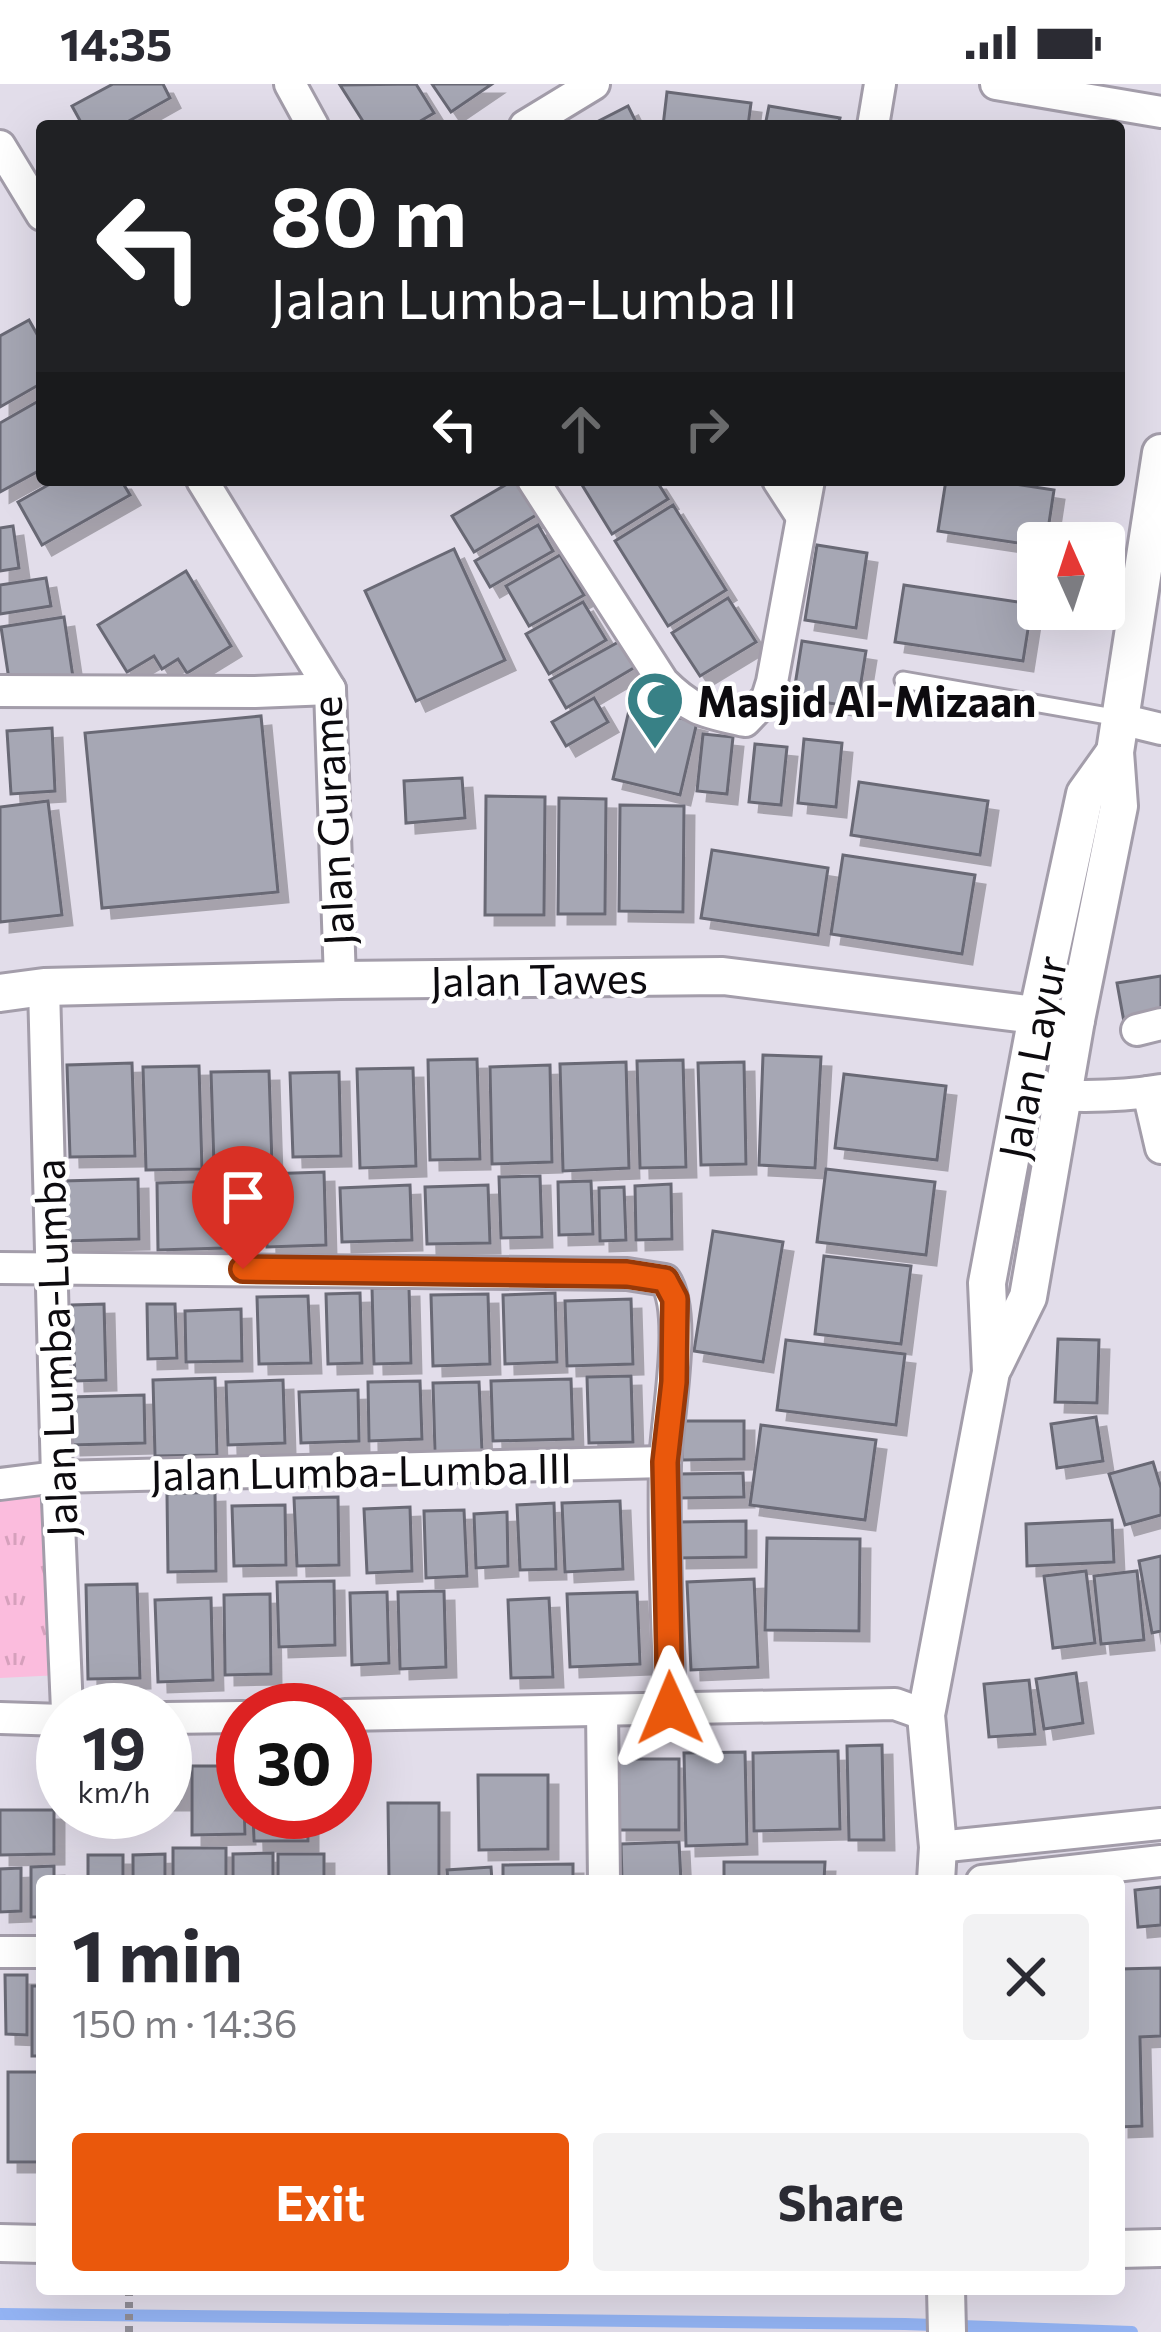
<!DOCTYPE html>
<meta charset="utf-8">
<style>
:root{--surface:#fff;--page:#f2f2f3;--text:#2b2b33;--muted:#7c7c81;--accent:#ea580c}
body{margin:0;font-family:Commissioner,sans-serif;background:var(--page);color:var(--text);height:100vh;display:flex;flex-direction:column;font-size:45px;white-space:nowrap}
*{box-sizing:border-box;margin:0}
p{font-size:39px;color:var(--muted)}
.icon{flex:none;width:66px;height:66px;fill:none;stroke:currentColor;stroke-width:2;stroke-linecap:round;stroke-linejoin:round}
.map{position:relative;flex:1;overflow:hidden}
.side{position:absolute;left:36px;top:1791px;width:1089px;height:420px;display:flex;flex-direction:column;background:var(--surface);border-radius:12px;box-shadow:0 12px 48px #0002}
.side>*{flex:none}
.banner{position:absolute;left:36px;top:36px;width:1089px;height:366px;border-radius:12px;box-shadow:0 12px 48px #0002;background:#202124;color:#fff;overflow:hidden}
.needle{width:78px;rotate:357deg}
.fabs{position:absolute;left:1017px;top:438px;display:grid;gap:24px}
.fabs a{display:grid;place-items:center;width:108px;height:108px;border-radius:12px;background:var(--surface);box-shadow:0 12px 48px #0002;font-size:60px}
.speed{position:absolute;left:36px;top:1599px;display:flex;gap:24px;font-size:60px;font-weight:700;text-align:center}
.speed>*{display:grid;place-content:center;width:156px;height:156px;border-radius:50%;background:var(--surface);box-shadow:0 12px 48px #0002;line-height:1}
.speed small{font-size:30px;font-weight:400}
.speed .limit{border:18px solid #d22;background:#fff;color:#111}
.pin{position:absolute;display:grid;place-items:center;width:102px;height:102px;color:#fff;margin:-123px -51px;border-radius:50% 50% 50% 0;rotate:-45deg;box-shadow:0 0 12px #0007}
.pin .icon{rotate:45deg}
.me{position:absolute;width:132px;margin:-66px;rotate:359deg;stroke-linejoin:round;filter:drop-shadow(0 0 9px #0008)}
.turn{display:flex;align-items:center;gap:42px;height:252px;padding:0 36px;font-size:54px}
.turn .icon{width:156px;height:156px;stroke-width:2.5}
.turn b{display:block;font-size:84px;line-height:102px}
.lanes{display:flex;align-items:center;height:114px;padding:0 36px;background:#0003;justify-content:center;gap:60px;direction:ltr}
.lanes .off{opacity:.35}
.round{display:grid;place-items:center;flex:none;width:126px;height:126px;border-radius:12px;background:var(--page)}
.overview{display:flex;align-items:center;justify-content:space-between;height:204px;padding:0 36px}
h1{font-size:72px;font-weight:700;line-height:90px}
.cta{display:flex;gap:24px;margin-top:auto;padding:24px 36px}
.cta a{flex:1;height:138px;border-radius:12px;background:var(--accent);color:#fff;font-size:48px;font-weight:700;line-height:138px;text-align:center}
.cta a+a{background:var(--page);color:var(--text)}
.status{display:flex;justify-content:space-between;align-items:center;height:84px;padding:0 60px;background:var(--surface);direction:ltr}
.status svg{height:33px;fill:currentColor}
.map>svg:first-child{display:block}
</style>
<div class="status"><b>14:35</b><svg viewBox="0 0 49 12"><path d="M0 12V9h3v3zM5 12V6h3v6zM10 12V3h3v9zM15 12V0h3v12zM26 1h20v11H26zM47 4h2v5h-2z"/></svg></div>
<div class="map">
<svg width="1161" height="2248" viewBox="0 0 1161 2248">
<defs>
<pattern id="park-tufts" width="24" height="20" patternUnits="userSpaceOnUse" patternTransform="scale(3)"><rect width="24" height="20" fill="#fbbcdd"/><path d="M3 7l-1-3M5 7V3M7 7l1-3M15 17l-1-3M17 17v-4M19 17l1-3" fill="none" stroke="#d6a0bc"/></pattern>
<filter id="shadow"><feDropShadow dx="10" dy="10" stdDeviation="0" flood-color="#0004"/></filter>
</defs>
<rect width="100%" height="100%" fill="#e2ddea"/>
<!-- park -->
<polygon fill="url(#park-tufts)" points="53,1404 61,1591 0,1594 0,1415"/>
<g fill="none" stroke-linecap="round" stroke-linejoin="round">
<!-- stream -->
<polyline stroke="#93b3f3" stroke-width="12" points="0,2230 905,2240 1132,2248"/>
</g>
<!-- building -->
<g fill="#a6a7b4" stroke="#696975" stroke-width="3" filter="url(#shadow)">
<polygon points="113,0 163,0 170,14 120,42 83,42 72,22"/>
<polygon points="416,0 434,29 412,42 366,42 340,1"/>
<polygon points="432,0 492,0 451,28"/>
<polygon points="667,8 751,19 748,42 663,42"/>
<polygon points="628,22 638,42 594,42 593,40"/>
<polygon points="769,22 840,34 838,42 765,42"/>
<polygon points="29,236 42,259 42,299 0,323 0,252"/>
<polygon points="42,315 42,385 0,408 0,339"/>
<polygon points="57,396 121,396 130,411 42,461 18,418"/>
<polygon points="514,396 519,396 538,430 474,468 452,432"/>
<polygon points="579,396 656,396 668,415 612,450"/>
<polygon points="946,396 989,396 1054,406 1046,459 1038,459 1038,462 938,447"/>
<polygon points="673,421 726,506 668,542 615,457"/>
<polygon points="538,441 553,467 490,503 475,477"/>
<polygon points="13,442 19,484 0,487 0,444"/>
<polygon points="817,461 867,469 856,544 805,536"/>
<polygon points="454,465 505,576 416,617 365,507"/>
<polygon points="560,471 584,511 529,542 506,502"/>
<polygon points="186,487 231,562 187,589 178,575 162,585 154,572 127,588 98,541"/>
<polygon points="46,494 51,522 0,530 0,501"/>
<polygon points="904,501 1032,520 1023,577 895,558"/>
<polygon points="728,514 756,558 700,592 672,549"/>
<polygon points="583,518 606,556 549,590 526,550"/>
<polygon points="64,533 73,593 10,602 1,543"/>
<polygon points="622,556 637,582 566,624 550,596"/>
<polygon points="802,557 866,567 857,623 793,614"/>
<polygon points="594,614 608,638 566,662 552,638"/>
<polygon points="630,622 697,638 680,711 613,695"/>
<polygon points="261,632 278,808 102,824 85,649"/>
<polygon points="52,644 55,707 11,710 7,647"/>
<polygon points="703,650 733,653 727,710 697,707"/>
<polygon points="804,655 842,659 836,723 798,719"/>
<polygon points="755,660 787,663 781,721 749,718"/>
<polygon points="462,694 465,734 406,739 404,697"/>
<polygon points="859,698 988,717 980,771 851,751"/>
<polygon points="486,712 545,713 544,831 485,831"/>
<polygon points="559,714 606,715 605,830 558,830"/>
<polygon points="48,717 62,831 0,838 0,723"/>
<polygon points="620,721 684,722 683,828 619,827"/>
<polygon points="712,766 828,784 818,851 701,834"/>
<polygon points="843,771 975,791 962,870 831,850"/>
<polygon points="1161,892 1161,931 1124,938 1117,899"/>
<polygon points="763,971 821,973 815,1084 759,1081"/>
<polygon points="477,975 480,1075 430,1076 428,976"/>
<polygon points="683,976 686,1083 640,1084 637,977"/>
<polygon points="626,978 629,1084 563,1087 560,980"/>
<polygon points="744,978 746,1080 701,1081 698,979"/>
<polygon points="132,979 135,1072 70,1073 67,981"/>
<polygon points="550,981 552,1078 492,1080 490,983"/>
<polygon points="199,982 202,1085 146,1086 143,983"/>
<polygon points="413,984 416,1082 360,1084 357,985"/>
<polygon points="269,987 272,1080 214,1082 211,988"/>
<polygon points="339,988 341,1072 293,1073 290,989"/>
<polygon points="844,990 946,1002 937,1076 835,1064"/>
<polygon points="826,1085 935,1098 926,1171 817,1158"/>
<polygon points="324,1088 326,1161 267,1163 265,1090"/>
<polygon points="540,1092 542,1153 501,1154 499,1093"/>
<polygon points="138,1095 139,1155 63,1157 62,1097"/>
<polygon points="222,1097 224,1164 158,1166 157,1099"/>
<polygon points="591,1097 593,1150 559,1151 558,1098"/>
<polygon points="671,1100 672,1155 636,1156 635,1102"/>
<polygon points="410,1101 412,1156 342,1158 340,1104"/>
<polygon points="488,1101 490,1159 427,1160 425,1103"/>
<polygon points="624,1103 626,1156 600,1157 599,1104"/>
<polygon points="713,1147 783,1158 763,1278 694,1267"/>
<polygon points="824,1172 911,1182 901,1260 815,1250"/>
<polygon points="409,1203 411,1279 374,1280 372,1204"/>
<polygon points="360,1209 362,1279 328,1280 326,1210"/>
<polygon points="555,1209 557,1278 505,1280 503,1211"/>
<polygon points="488,1210 490,1280 433,1282 431,1211"/>
<polygon points="308,1212 311,1279 259,1280 257,1213"/>
<polygon points="631,1215 633,1280 567,1282 565,1217"/>
<polygon points="104,1220 106,1296 75,1297 72,1221"/>
<polygon points="147,1220 175,1220 177,1274 148,1275"/>
<polygon points="241,1225 242,1277 186,1278 185,1227"/>
<polygon points="1058,1255 1099,1256 1097,1319 1055,1318"/>
<polygon points="786,1256 905,1270 896,1341 777,1326"/>
<polygon points="631,1292 633,1358 589,1359 587,1293"/>
<polygon points="215,1294 217,1371 155,1372 153,1296"/>
<polygon points="571,1295 573,1355 493,1357 491,1297"/>
<polygon points="283,1296 285,1359 228,1361 226,1298"/>
<polygon points="420,1297 422,1355 369,1357 368,1298"/>
<polygon points="479,1298 482,1367 435,1369 433,1299"/>
<polygon points="358,1306 359,1357 301,1359 299,1308"/>
<polygon points="144,1311 145,1359 71,1361 70,1313"/>
<polygon points="1096,1333 1103,1377 1057,1384 1051,1340"/>
<polygon points="681,1337 744,1337 744,1375 682,1376"/>
<polygon points="761,1341 876,1356 865,1436 750,1421"/>
<polygon points="1153,1378 1161,1404 1161,1431 1125,1441 1109,1390"/>
<polygon points="743,1389 744,1413 679,1414 679,1390"/>
<polygon points="215,1408 216,1487 168,1488 167,1410"/>
<polygon points="338,1413 339,1481 297,1482 294,1414"/>
<polygon points="620,1417 623,1485 565,1488 562,1419"/>
<polygon points="554,1419 556,1485 520,1486 517,1421"/>
<polygon points="285,1421 286,1481 234,1482 232,1422"/>
<polygon points="410,1423 412,1487 367,1489 364,1425"/>
<polygon points="464,1426 467,1492 426,1494 424,1427"/>
<polygon points="507,1428 508,1482 476,1484 474,1430"/>
<polygon points="1112,1436 1114,1478 1027,1482 1026,1440"/>
<polygon points="746,1437 746,1473 677,1474 677,1438"/>
<polygon points="767,1454 860,1455 859,1547 765,1546"/>
<polygon points="1161,1472 1161,1547 1152,1549 1139,1477"/>
<polygon points="1086,1487 1095,1559 1053,1564 1044,1492"/>
<polygon points="1137,1487 1144,1556 1101,1560 1094,1492"/>
<polygon points="754,1495 758,1583 691,1586 687,1498"/>
<polygon points="334,1497 335,1561 279,1563 277,1498"/>
<polygon points="137,1500 140,1594 88,1595 86,1501"/>
<polygon points="444,1507 446,1583 400,1585 398,1508"/>
<polygon points="387,1508 389,1579 352,1581 350,1509"/>
<polygon points="637,1508 640,1580 570,1583 567,1510"/>
<polygon points="270,1510 271,1590 225,1591 224,1511"/>
<polygon points="211,1514 213,1596 158,1598 155,1516"/>
<polygon points="549,1514 553,1593 511,1594 508,1516"/>
<polygon points="1076,1589 1083,1639 1044,1645 1036,1595"/>
<polygon points="1029,1596 1035,1650 989,1653 984,1600"/>
<polygon points="882,1661 884,1756 849,1756 847,1662"/>
<polygon points="838,1667 840,1745 754,1747 753,1669"/>
<polygon points="745,1668 747,1760 686,1762 684,1669"/>
<rect x="617" y="1675" width="62" height="71"/>
<rect x="165" y="1678" width="15" height="38"/>
<polygon points="192,1682 243,1682 245,1750 192,1751"/>
<polygon points="478,1691 548,1691 548,1765 479,1766"/>
<polygon points="388,1719 439,1719 439,1795 389,1796"/>
<polygon points="0,1726 54,1726 54,1770 0,1771"/>
<polygon points="253,1728 308,1728 308,1757 254,1757"/>
<polygon points="679,1758 681,1797 622,1797 621,1760"/>
<rect x="173" y="1764" width="53" height="33"/>
<polygon points="273,1769 273,1797 233,1797 233,1770"/>
<polygon points="165,1770 165,1797 133,1797 133,1771"/>
<rect x="278" y="1770" width="46" height="27"/>
<rect x="88" y="1771" width="35" height="26"/>
<polygon points="724,1778 825,1778 824,1797 724,1797"/>
<polygon points="573,1780 573,1797 503,1797 503,1781"/>
<polygon points="54,1782 54,1797 42,1797 42,1833 31,1833 31,1783"/>
<polygon points="491,1783 492,1797 448,1797 447,1786"/>
<polygon points="21,1784 21,1827 0,1828 0,1785"/>
<polygon points="1161,1803 1161,1841 1138,1843 1135,1806"/>
<polygon points="1161,1884 1161,1952 1140,1953 1142,2042 1119,2043 1119,1885"/>
<polygon points="5,1891 27,1891 27,1951 6,1950"/>
<rect x="32" y="1902" width="10" height="70"/>
<rect x="8" y="1988" width="34" height="90"/>
</g>
<g fill="none" stroke-linecap="round" stroke-linejoin="round">
<!-- service casing -->
<g stroke="#a39daa" stroke-width="21">
<polyline id="service" points="903,596 1119,634"/>
</g>
<!-- minor casing -->
<g stroke="#a39daa" stroke-width="36">
<g id="minor">
<polyline points="290,0 313,42"/>
<polyline points="996,0 1161,28"/>
<polyline points="525,42 594,0"/>
<polyline points="873,42 880,0"/>
<polyline points="0,62 42,131"/>
<polyline points="202,396 330,605 340,896"/>
<path d="M 533,396 L 663,598 C 693,628 706,628 745,637 L 767,614 L 772,598 L 809,396"/>
<polyline points="778,396 802,433"/>
<polyline points="0,607 255,608 330,605"/>
<polyline points="1120,635 1161,645"/>
<polyline points="44,903 57,1393 67,1626"/>
<polyline points="1137,946 1161,940"/>
<polyline points="1148,1008 1161,1064"/>
<path d="M 1023,1009 C 1069,1013 1115,1014 1161,1006"/>
<path d="M 0,1184 L 627,1190 L 665,1196 C 688,1230 666,1337 665,1381 C 663,1462 668,1544 670,1625"/>
<polyline points="0,1400 57,1393 665,1378"/>
<polyline points="602,1626 604,1797"/>
<polyline points="345,1631 895,1620 926,1631"/>
<polyline points="0,1634 63,1636"/>
<polyline points="165,1634 243,1633"/>
<polyline points="938,1763 1161,1740"/>
<polyline points="982,1797 1161,1777"/>
<polyline points="0,1868 42,1868"/>
</g>
</g>
<!-- tertiary casing -->
<g stroke="#a39daa" stroke-width="42">
<g id="tertiary">
<polyline points="0,909 44,903 340,896 723,892 1076,936"/>
<polyline points="994,1282 1028,1213 1076,936 1119,722 1115,668 1161,369"/>
<polyline points="936,1797 938,1763 926,1631 991,1288 987,1199 1037,932 1085,710 1115,668"/>
<polyline points="0,2159 42,2160"/>
<polyline points="1119,2165 1161,2164"/>
<polyline points="946,2205 947,2248"/>
</g>
</g>
<!-- path -->
<polyline stroke="#908d96" stroke-width="8" stroke-dasharray="6 6" stroke-linecap="butt" points="129,2248 129,2205"/>
<!-- service -->
<use href="#service" stroke="#fff" stroke-width="15"/>
<!-- minor -->
<use href="#minor" stroke="#fff" stroke-width="30"/>
<!-- tertiary -->
<use href="#tertiary" stroke="#fff" stroke-width="36"/>
</g>
<g fill="none" stroke-linecap="round" stroke-linejoin="round">
<!-- route casing -->
<g stroke="#983908" stroke-width="30">
<polyline id="route" points="243,1185 627,1190 665,1196 675,1215 674,1298 665,1378 670,1624"/>
</g>
<!-- route -->
<use href="#route" stroke="#ea580c" stroke-width="21"/>
</g>
<!-- icons -->
<defs>
<g id="mosque-pin" transform="scale(3)"><path d="M0 17L-7.5 6A9.5 9.5 0 1 1 7.5 6Z" fill="#388186" stroke="#fff"/><path d="M3.5-4.9A6 6 0 1 0 3.5 4.9A5 5 0 1 1 3.5-4.9Z" fill="#fff"/></g>
</defs>
<g fill-rule="evenodd">
<use href="#mosque-pin" x="655" y="616"/>
</g>
<g text-anchor="middle" dominant-baseline="central" stroke-width="9" stroke-linejoin="round" paint-order="stroke">
<!-- poi labels -->
<g font-size="42" font-weight="bold" fill="#0d0b0f" stroke="#fff" text-anchor="start">
<text x="697" y="616">Masjid Al-Mizaan</text>
</g>
<!-- street labels -->
<g font-size="42" fill="#0d0b0f" stroke="#fff">
<text transform="translate(331 737) rotate(-93)">Jalan Gurame</text>
<text transform="translate(539 894) rotate(-1)">Jalan Tawes</text>
<text transform="translate(1031 973) rotate(-79)">Jalan Layur</text>
<text transform="translate(54 1264) rotate(-92)">Jalan Lumba-Lumba</text>
<text transform="translate(361 1386) rotate(-1)">Jalan Lumba-Lumba III</text>
</g>
</g>
</svg>
<div class="fabs">
<a><svg class="needle" viewBox="-14 -14 28 28"><path d="M0-13l5 13h-10z" fill="#e53935"/><path d="M0 13l5-13h-10z" fill="#7c7c81"/></svg></a>
</div>
<div class="speed"><div>19<small>km/h</small></div><div class="limit">30</div></div>
<div class="pin" style="left:243px;top:1185px;background:#d93025"><svg class="icon" aria-label="arrive" viewBox="0 0 24 24"><path d="M6 21V4h12l-3 4 3 4H6"/></svg></div>
<svg class="me" style="left:670px;top:1624px" viewBox="-20 -20 40 40"><path d="M0-17L14 15 0 8-14 15z" fill="#ea580c" stroke="#fff" stroke-width="4"/></svg>
<div class="banner">
<div class="turn"><svg class="icon" aria-label="left" viewBox="0 0 24 24"><path d="M17 20v-9H6M10 6l-5 5 5 5"/></svg><div><b>80 m</b>Jalan Lumba-Lumba II</div></div>
<div class="lanes"><svg class="icon" aria-label="left" viewBox="0 0 24 24"><path d="M17 20v-9H6M10 6l-5 5 5 5"/></svg><svg class="icon off" aria-label="ahead" viewBox="0 0 24 24"><path d="M12 20V5M6 11l6-6 6 6"/></svg><svg class="icon off" aria-label="right" viewBox="0 0 24 24"><path d="M7 20v-9h11M14 6l5 5-5 5"/></svg></div>
</div>
<section class="side">
<div class="overview"><div><h1>1 min</h1><p>150 m · 14:36</p></div><a class="round"><svg class="icon" aria-label="close" viewBox="0 0 24 24"><path d="M6 6l12 12M18 6L6 18"/></svg></a></div>
<div class="cta"><a>Exit</a><a>Share</a></div>
</section>
</div>
